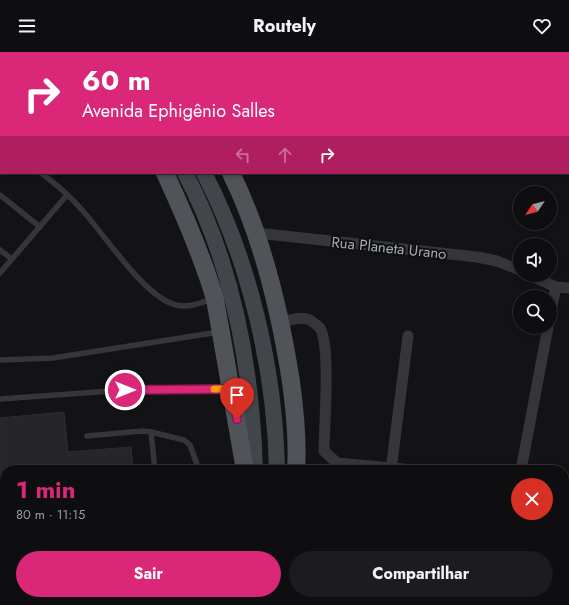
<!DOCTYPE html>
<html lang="pt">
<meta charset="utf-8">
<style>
:root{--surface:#0e0e10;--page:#1c1c1e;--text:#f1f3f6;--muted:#9b9c9f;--line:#2e2e30;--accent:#db2777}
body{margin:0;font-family:Jost,sans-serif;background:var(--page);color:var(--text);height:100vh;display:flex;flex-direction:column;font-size:15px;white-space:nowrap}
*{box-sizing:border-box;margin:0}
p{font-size:13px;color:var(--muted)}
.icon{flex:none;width:22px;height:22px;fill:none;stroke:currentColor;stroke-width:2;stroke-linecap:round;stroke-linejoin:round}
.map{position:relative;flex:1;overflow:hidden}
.drawer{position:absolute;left:0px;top:413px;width:569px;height:140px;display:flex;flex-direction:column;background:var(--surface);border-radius:16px 16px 0 0;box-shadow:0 2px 6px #0003,0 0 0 1px var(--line)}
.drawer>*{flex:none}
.hud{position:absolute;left:0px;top:0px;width:569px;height:122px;box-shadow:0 2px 6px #0003,0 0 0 1px var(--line);background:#db2777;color:#fff;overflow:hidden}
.needle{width:26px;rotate:235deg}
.buttons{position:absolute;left:513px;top:134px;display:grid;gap:8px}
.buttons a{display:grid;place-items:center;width:44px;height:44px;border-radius:50%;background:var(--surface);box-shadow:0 2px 6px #0003,0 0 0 1px var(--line);font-size:20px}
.pin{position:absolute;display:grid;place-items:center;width:34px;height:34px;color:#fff;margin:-41px -17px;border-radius:50% 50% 50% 0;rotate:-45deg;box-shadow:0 0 4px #0007}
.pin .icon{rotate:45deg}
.me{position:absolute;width:44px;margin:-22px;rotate:90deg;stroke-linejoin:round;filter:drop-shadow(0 0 3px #0008)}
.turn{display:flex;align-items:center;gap:14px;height:84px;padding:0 16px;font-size:18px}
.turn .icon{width:52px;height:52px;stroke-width:2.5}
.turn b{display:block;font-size:28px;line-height:34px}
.lanes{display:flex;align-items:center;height:38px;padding:0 16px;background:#0003;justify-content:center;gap:20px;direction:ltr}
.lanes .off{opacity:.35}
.round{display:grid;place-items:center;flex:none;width:42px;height:42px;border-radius:21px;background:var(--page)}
.head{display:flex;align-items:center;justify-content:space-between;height:68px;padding:0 16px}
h1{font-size:24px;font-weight:700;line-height:30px;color:var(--accent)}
.cta{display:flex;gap:8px;margin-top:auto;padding:8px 16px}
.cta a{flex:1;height:46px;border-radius:24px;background:var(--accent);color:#fff;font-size:16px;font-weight:700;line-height:46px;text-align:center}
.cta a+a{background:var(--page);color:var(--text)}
header{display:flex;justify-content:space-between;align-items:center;height:52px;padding:0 16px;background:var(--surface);font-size:18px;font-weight:700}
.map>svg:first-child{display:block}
</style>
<header><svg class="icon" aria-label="menu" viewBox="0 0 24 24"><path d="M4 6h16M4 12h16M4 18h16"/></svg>Routely<svg class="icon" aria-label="heart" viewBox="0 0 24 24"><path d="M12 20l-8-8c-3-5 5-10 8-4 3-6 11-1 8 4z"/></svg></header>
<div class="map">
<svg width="569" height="553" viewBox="0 0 569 553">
<rect width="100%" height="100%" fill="#131315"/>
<!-- building -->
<polygon fill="#262629" stroke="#2d2d31" points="64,360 68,400 131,395 133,418 5,418 5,548 145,549 101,553 0,553 0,366"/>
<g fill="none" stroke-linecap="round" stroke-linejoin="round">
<!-- secondary-tunnel -->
<polyline stroke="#303235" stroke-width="16" stroke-dasharray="16 8" stroke-linecap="butt" points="127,0 128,1"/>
<!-- service -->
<g stroke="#343639" stroke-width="5.5">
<polyline points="0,92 1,91"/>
<path d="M 41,121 C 56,132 70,144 82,158 C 105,183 144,245 176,253 C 188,256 201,251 212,247"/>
<polyline points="0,143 40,175"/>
<polyline points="0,198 12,207"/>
<polyline points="0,221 67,143"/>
<polyline points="0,308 53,306 219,280"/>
<polyline points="0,347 125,338 229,337"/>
<polyline points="151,380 184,388 190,393 199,418"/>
<polyline points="87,384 142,379 151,380 155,418"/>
<polyline points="164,553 166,548"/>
<polyline points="171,553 204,548"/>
</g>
<!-- minor -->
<g stroke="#343639" stroke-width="11">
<polyline points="356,1 356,0"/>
<polyline points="568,81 569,81"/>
<polyline points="257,181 477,205 497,209 520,218"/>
<polyline points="529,223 556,235 569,236"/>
<polyline points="550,264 556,235"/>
<path d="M 280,271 C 290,268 301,264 310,268 C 313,270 318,274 320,276 C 331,294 324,374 324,399 L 337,411 L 414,418"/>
<polyline points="391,418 408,284"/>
<polyline points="521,418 548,275"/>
<polyline points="564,443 569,444"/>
<polyline points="373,553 374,548"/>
<polyline points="502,553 503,548"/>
</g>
<!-- secondary -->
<g stroke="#424549" stroke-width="16">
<polyline points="157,0 157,1"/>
<path d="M 185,121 C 233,212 252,316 255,418"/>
<path d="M 204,121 C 250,210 275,318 277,418"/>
</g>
<!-- primary -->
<g stroke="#505358" stroke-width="18">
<polyline points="90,0 91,1"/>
<polyline points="106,0 107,1"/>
<polyline points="175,0 175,1"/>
<path d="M 165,121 C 184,162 202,203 215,247 L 245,418"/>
<path d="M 231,121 C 263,186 280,259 291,330 C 295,359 298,389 296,418"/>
<polyline points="259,548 259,553"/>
<polyline points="283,553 283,548"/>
</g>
</g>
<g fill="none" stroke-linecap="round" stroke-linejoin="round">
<!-- route casing -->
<g stroke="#8e194d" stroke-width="10">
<polyline id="route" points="125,338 232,337 237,367"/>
</g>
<!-- route -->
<use href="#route" stroke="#db2777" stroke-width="7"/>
<!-- slow -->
<polyline stroke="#f59e0b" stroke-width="7" points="214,337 232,337 233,347"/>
</g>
<g text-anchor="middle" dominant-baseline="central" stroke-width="4" stroke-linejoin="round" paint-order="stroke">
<!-- street labels -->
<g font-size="15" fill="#a5acb5" stroke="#0e0e10">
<text transform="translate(389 196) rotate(6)">Rua Planeta Urano</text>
</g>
</g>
</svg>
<div class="buttons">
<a><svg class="needle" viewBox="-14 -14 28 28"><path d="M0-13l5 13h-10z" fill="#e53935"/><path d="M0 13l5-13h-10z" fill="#9b9c9f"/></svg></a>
<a><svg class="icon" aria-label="sound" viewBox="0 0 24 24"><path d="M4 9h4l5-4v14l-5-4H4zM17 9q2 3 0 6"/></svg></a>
<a><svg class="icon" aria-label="search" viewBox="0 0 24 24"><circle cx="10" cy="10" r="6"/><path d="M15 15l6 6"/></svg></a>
</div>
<div class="pin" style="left:237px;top:367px;background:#d93025"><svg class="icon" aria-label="arrive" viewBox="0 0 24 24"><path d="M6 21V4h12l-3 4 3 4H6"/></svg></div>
<svg class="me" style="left:125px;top:338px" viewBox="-20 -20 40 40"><circle r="17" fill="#db2777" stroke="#fff" stroke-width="3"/><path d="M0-11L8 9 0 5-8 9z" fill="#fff"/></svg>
<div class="hud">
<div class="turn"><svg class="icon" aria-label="right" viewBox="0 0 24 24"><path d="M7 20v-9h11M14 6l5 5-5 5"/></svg><div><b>60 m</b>Avenida Ephigênio Salles</div></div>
<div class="lanes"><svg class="icon off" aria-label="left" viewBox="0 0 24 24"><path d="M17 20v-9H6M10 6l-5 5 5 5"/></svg><svg class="icon off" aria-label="ahead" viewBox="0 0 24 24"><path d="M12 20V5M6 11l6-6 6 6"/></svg><svg class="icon" aria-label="right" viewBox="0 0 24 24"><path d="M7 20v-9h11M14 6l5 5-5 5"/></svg></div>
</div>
<section class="drawer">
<div class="head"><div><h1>1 min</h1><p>80 m · 11:15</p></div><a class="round" style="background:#d93025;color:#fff"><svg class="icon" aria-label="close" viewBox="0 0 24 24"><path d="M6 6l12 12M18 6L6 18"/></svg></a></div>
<div class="cta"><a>Sair</a><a>Compartilhar</a></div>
</section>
</div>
